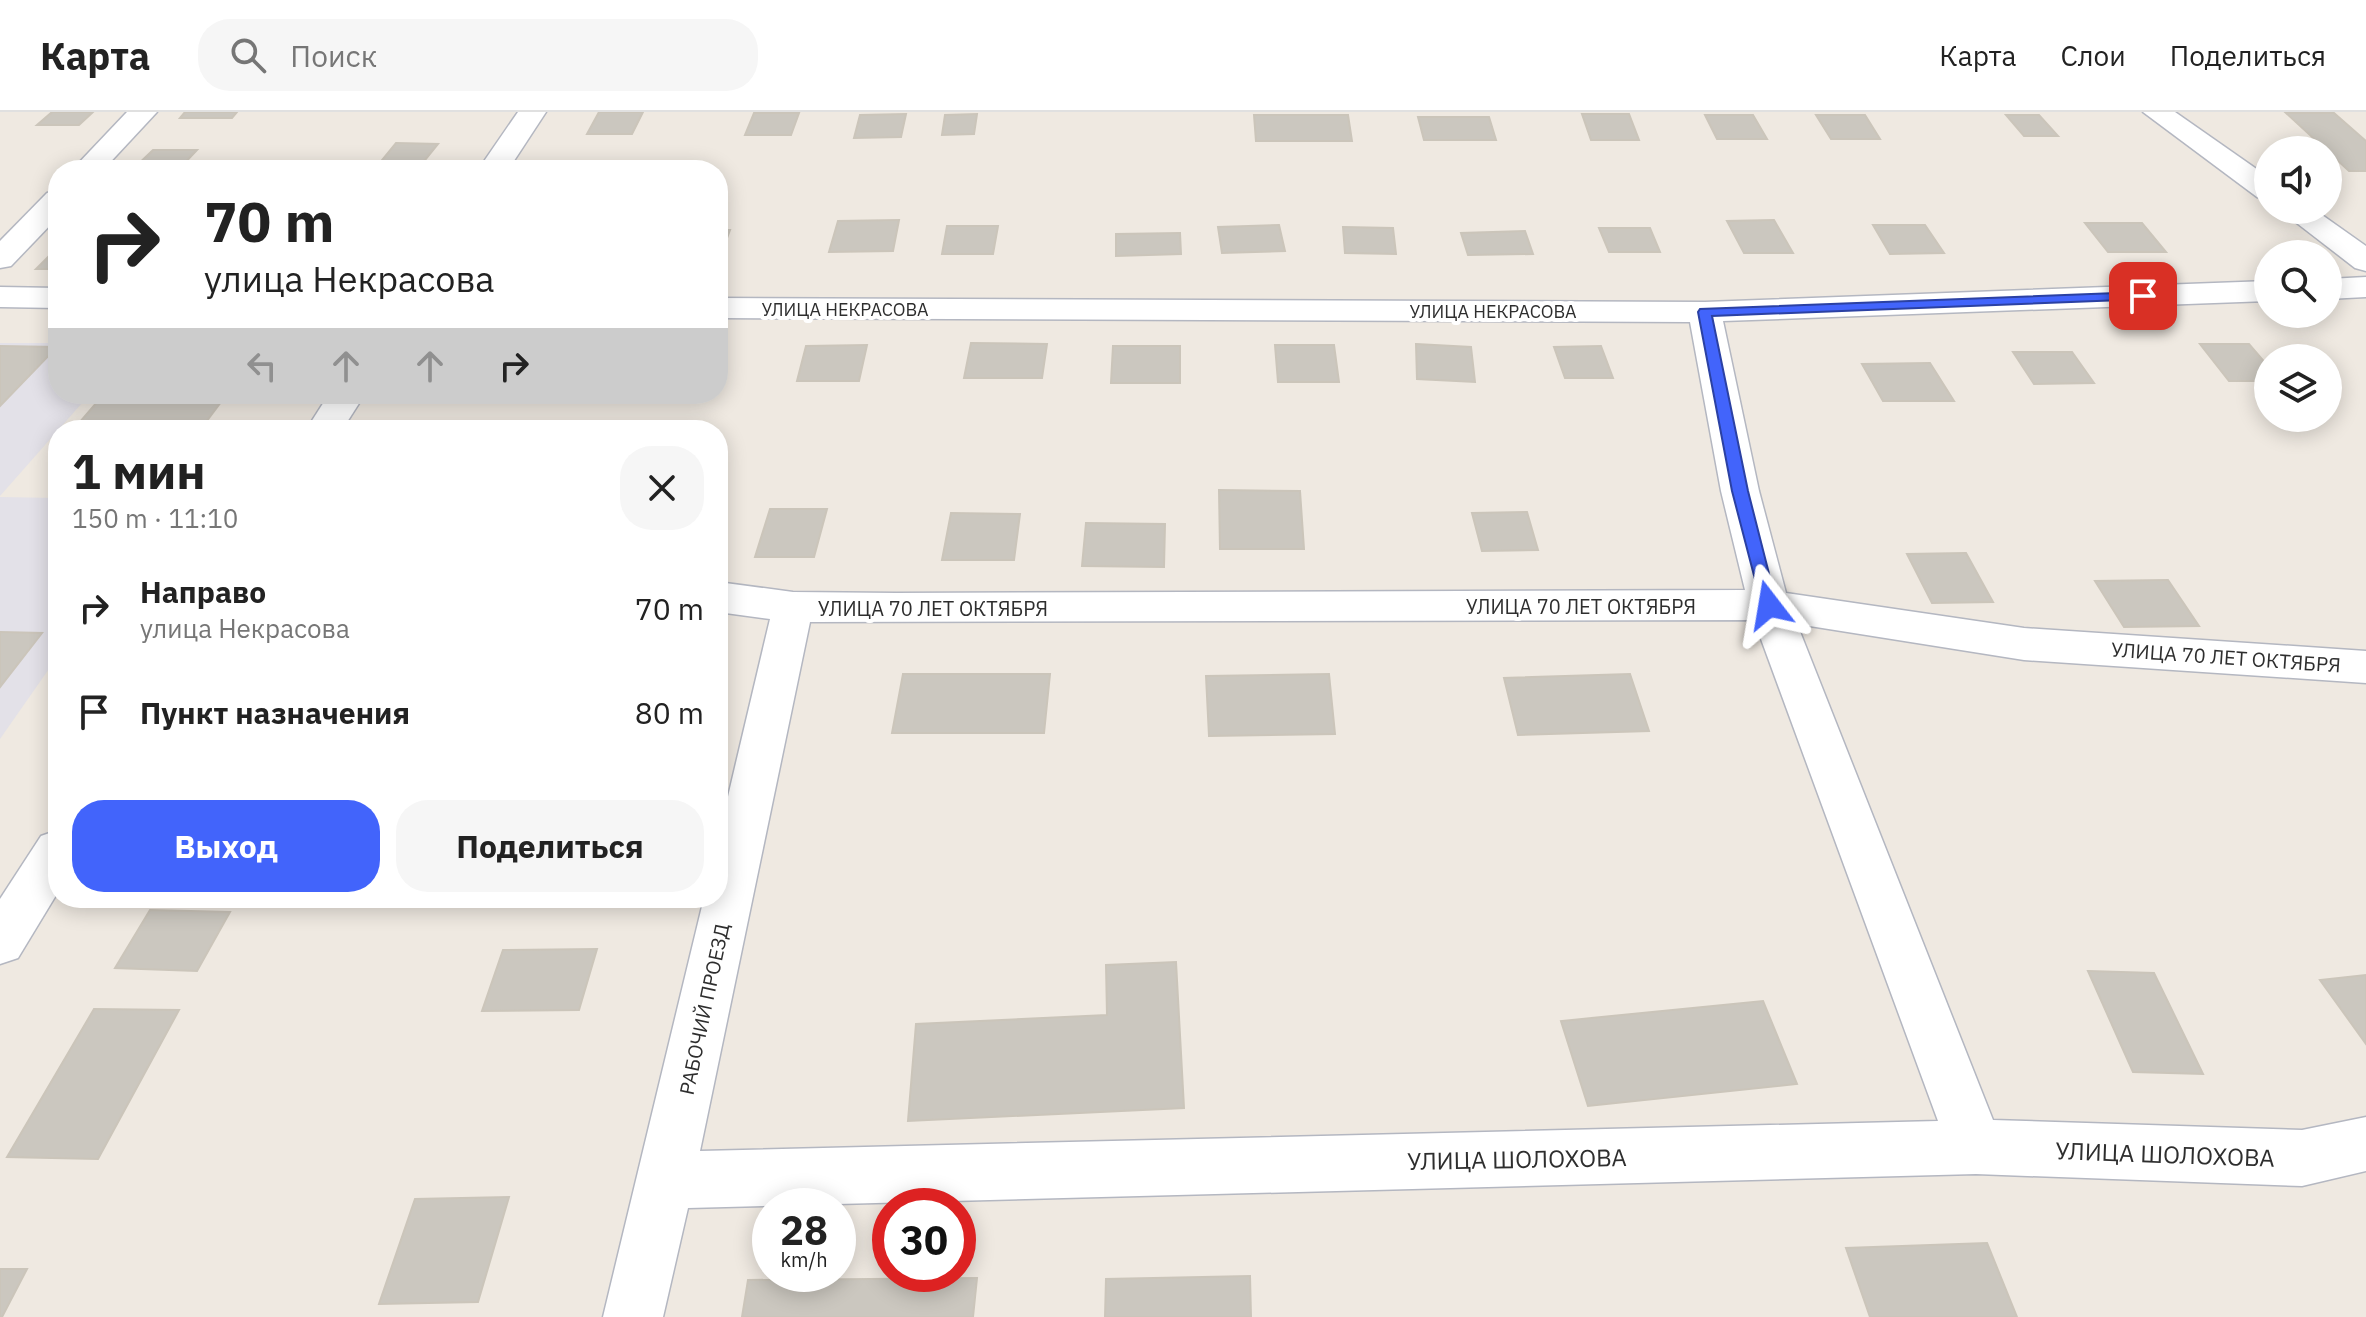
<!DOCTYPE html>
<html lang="ru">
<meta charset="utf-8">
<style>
:root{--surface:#fff;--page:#f6f6f6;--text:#222;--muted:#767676;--line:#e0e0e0;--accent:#4264fb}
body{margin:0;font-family:"IBM Plex Sans",sans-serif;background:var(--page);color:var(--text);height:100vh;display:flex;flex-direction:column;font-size:30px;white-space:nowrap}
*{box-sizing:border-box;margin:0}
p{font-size:26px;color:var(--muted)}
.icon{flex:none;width:44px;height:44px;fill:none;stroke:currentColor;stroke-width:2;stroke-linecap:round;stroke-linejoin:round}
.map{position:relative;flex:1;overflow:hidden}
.details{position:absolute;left:48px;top:308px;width:680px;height:488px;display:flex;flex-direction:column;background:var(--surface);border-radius:32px;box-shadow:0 4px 20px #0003}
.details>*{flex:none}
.top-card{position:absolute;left:48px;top:48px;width:680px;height:244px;border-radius:32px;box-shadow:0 4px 20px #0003;background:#fff;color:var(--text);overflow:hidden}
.tools{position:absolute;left:2254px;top:24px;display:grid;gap:16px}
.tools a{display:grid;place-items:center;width:88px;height:88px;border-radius:50%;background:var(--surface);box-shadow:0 4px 20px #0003;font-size:40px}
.speed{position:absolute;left:752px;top:1076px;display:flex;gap:16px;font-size:40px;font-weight:700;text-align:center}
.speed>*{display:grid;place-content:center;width:104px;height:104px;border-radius:50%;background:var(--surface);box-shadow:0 4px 20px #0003;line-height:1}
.speed small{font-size:20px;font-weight:400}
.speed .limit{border:12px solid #d22;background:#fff;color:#111}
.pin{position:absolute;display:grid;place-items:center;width:68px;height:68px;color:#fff;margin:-34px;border-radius:16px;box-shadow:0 4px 12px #0006}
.me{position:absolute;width:88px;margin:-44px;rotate:346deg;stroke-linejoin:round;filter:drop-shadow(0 0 6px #0008)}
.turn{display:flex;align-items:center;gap:28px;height:168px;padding:0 24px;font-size:36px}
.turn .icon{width:104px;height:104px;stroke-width:2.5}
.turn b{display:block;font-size:56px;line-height:68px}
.lanes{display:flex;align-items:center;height:76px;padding:0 24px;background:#0003;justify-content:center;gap:40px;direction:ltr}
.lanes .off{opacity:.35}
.round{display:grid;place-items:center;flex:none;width:84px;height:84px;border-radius:32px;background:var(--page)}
.summary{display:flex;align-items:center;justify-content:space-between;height:136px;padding:0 24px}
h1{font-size:48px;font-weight:700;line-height:60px}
.button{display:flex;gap:16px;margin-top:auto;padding:16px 24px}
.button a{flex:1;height:92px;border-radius:32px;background:var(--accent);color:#fff;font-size:32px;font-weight:700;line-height:92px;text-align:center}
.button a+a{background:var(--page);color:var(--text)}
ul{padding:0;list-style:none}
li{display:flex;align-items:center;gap:24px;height:104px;padding:0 24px}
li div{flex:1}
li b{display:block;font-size:30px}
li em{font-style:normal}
header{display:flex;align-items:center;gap:48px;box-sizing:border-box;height:112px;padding:0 40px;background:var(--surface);border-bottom:2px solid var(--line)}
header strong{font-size:38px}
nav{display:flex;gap:44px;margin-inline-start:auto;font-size:28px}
.search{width:560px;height:72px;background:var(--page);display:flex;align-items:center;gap:20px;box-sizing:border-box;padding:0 28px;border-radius:32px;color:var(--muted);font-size:30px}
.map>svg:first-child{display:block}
</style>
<header>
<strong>Карта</strong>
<div class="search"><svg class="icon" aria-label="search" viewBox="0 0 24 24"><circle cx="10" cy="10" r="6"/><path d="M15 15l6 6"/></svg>Поиск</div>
<nav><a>Карта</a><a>Слои</a><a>Поделиться</a></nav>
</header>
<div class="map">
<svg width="2366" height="1205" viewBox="0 0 2366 1205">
<rect width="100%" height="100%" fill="#efe9e1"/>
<!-- industrial -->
<g fill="#e3e1e8">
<polygon points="0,231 58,231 58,282 90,282 0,384"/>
<polygon points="0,385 58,386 58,544 0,627"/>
</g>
<!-- building -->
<g fill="#cbc7bf" stroke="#cbc5ba" stroke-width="2">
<polygon points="52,0 93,0 79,13 37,13"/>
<polygon points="185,0 237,0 232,6 180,6"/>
<polygon points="599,0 643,0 632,22 587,22"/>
<polygon points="754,1 799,1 791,23 745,23"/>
<polygon points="2286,1 2334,1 2366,29 2366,59 2349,59"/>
<polygon points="906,2 901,25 854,26 860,3"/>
<polygon points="977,2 974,22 942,23 945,3"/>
<polygon points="1582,2 1629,2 1639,28 1591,28"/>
<polygon points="1254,3 1348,3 1352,29 1256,29"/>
<polygon points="1705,3 1753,3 1767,27 1717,27"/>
<polygon points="1816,3 1865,3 1880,27 1831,27"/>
<polygon points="2006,3 2039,3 2058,24 2024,24"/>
<polygon points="1418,5 1489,5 1496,28 1424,28"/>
<polygon points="396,31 438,32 417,58 374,58"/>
<polygon points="153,38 197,38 178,58 132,58"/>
<polygon points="899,108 893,139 829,140 838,109"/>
<polygon points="1774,108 1793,141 1744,141 1727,109"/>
<polygon points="2085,111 2142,111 2166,140 2108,140"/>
<polygon points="1279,113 1285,139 1222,141 1218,115"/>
<polygon points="1873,113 1925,113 1944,141 1890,142"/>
<polygon points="947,114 998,114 993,142 942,142"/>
<polygon points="1343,115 1393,116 1396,142 1345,141"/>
<polygon points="1599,116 1650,116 1660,140 1609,140"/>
<polygon points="718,118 730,118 721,142 718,142"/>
<polygon points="1525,119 1533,142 1468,143 1461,121"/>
<polygon points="1180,121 1181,142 1116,144 1116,122"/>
<polygon points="58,135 58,157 36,157"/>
<polygon points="971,231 1047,232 1042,266 964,266"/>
<polygon points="1416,232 1471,235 1475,270 1417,267"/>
<polygon points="2200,232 2249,232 2268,254 2268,269 2229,269"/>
<polygon points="867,233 859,269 797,269 806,234"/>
<polygon points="1275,233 1334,233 1339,270 1278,270"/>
<polygon points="0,234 57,235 0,294"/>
<polygon points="1113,234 1180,234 1180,271 1111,271"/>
<polygon points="1601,234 1613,266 1565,266 1554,235"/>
<polygon points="2013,240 2072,240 2094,271 2034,272"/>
<polygon points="1930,251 1954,289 1883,289 1862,252"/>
<polygon points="104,282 227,282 200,318 73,318"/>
<polygon points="1219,378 1300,379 1304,437 1220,437"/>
<polygon points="770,397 827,397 814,445 755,445"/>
<polygon points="1527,400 1538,438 1482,439 1472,401"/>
<polygon points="951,401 1020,402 1014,448 942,448"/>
<polygon points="1086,411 1165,412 1164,455 1082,454"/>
<polygon points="1966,441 1993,490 1932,491 1907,442"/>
<polygon points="2168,468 2199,514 2124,515 2095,469"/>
<polygon points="0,520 42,521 0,575"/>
<polygon points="903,562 1050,562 1044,621 892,621"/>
<polygon points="1329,562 1335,622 1209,624 1206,564"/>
<polygon points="1630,562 1649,619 1518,623 1504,566"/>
<polygon points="150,798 230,800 197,859 115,856"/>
<polygon points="597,837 579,898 482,899 503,838"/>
<polygon points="1176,850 1184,996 908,1009 916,912 1107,903 1106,853"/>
<polygon points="2088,859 2154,861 2203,962 2133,960"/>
<polygon points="2366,863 2366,932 2320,868"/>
<polygon points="1763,889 1797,972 1588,994 1561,909"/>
<polygon points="94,897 179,898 98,1047 7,1045"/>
<polygon points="509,1085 478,1190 379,1192 415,1087"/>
<polygon points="1987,1131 2017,1205 1870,1205 1846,1136"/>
<polygon points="0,1157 27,1157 2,1205 0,1205"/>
<polygon points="1250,1164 1251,1205 1105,1205 1106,1167"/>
<polygon points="977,1166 973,1205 742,1205 748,1168"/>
</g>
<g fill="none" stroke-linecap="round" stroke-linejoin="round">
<!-- minor casing -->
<g stroke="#b4b7c1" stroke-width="3">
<g id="minor">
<polygon points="127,0 157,0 103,58 72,58"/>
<polygon points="518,0 546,0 508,58 478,58"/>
<polygon points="2143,0 2175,0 2268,65 2268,88 2257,85"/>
<polygon points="58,78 58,105 11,154 0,156 0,129 47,81"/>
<polygon points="2280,98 2315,98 2366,134 2366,159 2355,156"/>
<polygon points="2366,165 2366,185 2328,187 2328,167"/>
<path d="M 2268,169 L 2268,189 L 1723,209 L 1759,379 L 1786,481 L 2024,516 L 2366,539 L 2366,571 L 2024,548 L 1797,512 L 1993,1008 L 2302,1018 L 2366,1005 L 2366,1059 L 2302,1074 L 1976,1062 L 688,1096 L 663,1205 L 603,1205 L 704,786 L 718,786 L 718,727 L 770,507 L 718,500 L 718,470 L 793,480 L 896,481 L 1745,478 L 1721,379 L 1690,210 L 718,206 L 718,186 L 1705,190 ZM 1754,508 L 1938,1009 L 700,1039 L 810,510 Z"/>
<polygon points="0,175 58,176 58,196 0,195"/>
<polygon points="329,282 365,282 342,318 306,318"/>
<polygon points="58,718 58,780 18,846 0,852 0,787 41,724"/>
</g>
</g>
<!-- minor -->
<use href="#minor" fill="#fff" fill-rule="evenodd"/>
</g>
<!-- route -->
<polygon fill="#4264fb" stroke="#2b41a3" stroke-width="2" points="2143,180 2148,181 2148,187 1712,204 1748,379 1777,493 1769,499 1763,498 1732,379 1698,200 1700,197"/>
<g text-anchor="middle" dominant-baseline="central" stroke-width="8" stroke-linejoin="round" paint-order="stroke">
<!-- far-street labels -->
<g font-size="18" fill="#2e2e2e" stroke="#fff">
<text x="845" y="197">УЛИЦА НЕКРАСОВА</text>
<text x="1493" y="199">УЛИЦА НЕКРАСОВА</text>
</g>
<!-- street labels -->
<g font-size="20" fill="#2e2e2e" stroke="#fff">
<text x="1581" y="494">УЛИЦА 70 ЛЕТ ОКТЯБРЯ</text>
<text x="933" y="496">УЛИЦА 70 ЛЕТ ОКТЯБРЯ</text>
<text transform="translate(2226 545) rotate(4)">УЛИЦА 70 ЛЕТ ОКТЯБРЯ</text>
<text transform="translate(704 897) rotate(-78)">РАБОЧИЙ ПРОЕЗД</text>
</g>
<!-- near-street labels -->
<g font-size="24" fill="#2e2e2e" stroke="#fff">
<text transform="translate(2165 1042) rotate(2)">УЛИЦА ШОЛОХОВА</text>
<text transform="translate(1517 1047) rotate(-1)">УЛИЦА ШОЛОХОВА</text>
</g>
</g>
</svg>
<div class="tools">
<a><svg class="icon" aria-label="sound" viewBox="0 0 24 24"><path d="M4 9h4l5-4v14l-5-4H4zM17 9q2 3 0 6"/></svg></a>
<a><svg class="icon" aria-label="search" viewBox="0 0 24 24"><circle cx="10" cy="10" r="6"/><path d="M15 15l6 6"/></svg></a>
<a><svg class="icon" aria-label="layers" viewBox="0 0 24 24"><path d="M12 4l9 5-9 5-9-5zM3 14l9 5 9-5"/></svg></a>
</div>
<div class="speed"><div>28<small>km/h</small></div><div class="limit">30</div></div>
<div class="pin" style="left:2143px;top:184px;background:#d93025"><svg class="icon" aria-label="arrive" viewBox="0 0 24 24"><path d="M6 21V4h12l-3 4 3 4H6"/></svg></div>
<svg class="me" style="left:1769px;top:493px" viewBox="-20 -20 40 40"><path d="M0-17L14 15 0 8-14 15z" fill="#4264fb" stroke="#fff" stroke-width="4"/></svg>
<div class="top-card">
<div class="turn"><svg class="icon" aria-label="right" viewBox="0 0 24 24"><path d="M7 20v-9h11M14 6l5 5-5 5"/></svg><div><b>70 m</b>улица Некрасова</div></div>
<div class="lanes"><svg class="icon off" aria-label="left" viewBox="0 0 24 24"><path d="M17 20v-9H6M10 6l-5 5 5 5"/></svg><svg class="icon off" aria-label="ahead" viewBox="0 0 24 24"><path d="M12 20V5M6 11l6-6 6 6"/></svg><svg class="icon off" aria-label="ahead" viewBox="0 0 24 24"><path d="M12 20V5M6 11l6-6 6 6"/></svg><svg class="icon" aria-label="right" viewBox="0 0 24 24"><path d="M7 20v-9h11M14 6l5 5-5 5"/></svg></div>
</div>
<section class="details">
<div class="summary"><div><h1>1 мин</h1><p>150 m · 11:10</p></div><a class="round"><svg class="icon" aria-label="close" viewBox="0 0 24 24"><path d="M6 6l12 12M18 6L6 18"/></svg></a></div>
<ul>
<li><svg class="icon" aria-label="right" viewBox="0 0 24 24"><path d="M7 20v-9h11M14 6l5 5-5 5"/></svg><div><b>Направо</b><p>улица Некрасова</p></div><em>70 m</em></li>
<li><svg class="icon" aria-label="arrive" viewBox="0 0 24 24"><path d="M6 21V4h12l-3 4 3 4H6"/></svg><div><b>Пункт назначения</b></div><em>80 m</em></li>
</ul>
<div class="button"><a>Выход</a><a>Поделиться</a></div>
</section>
</div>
